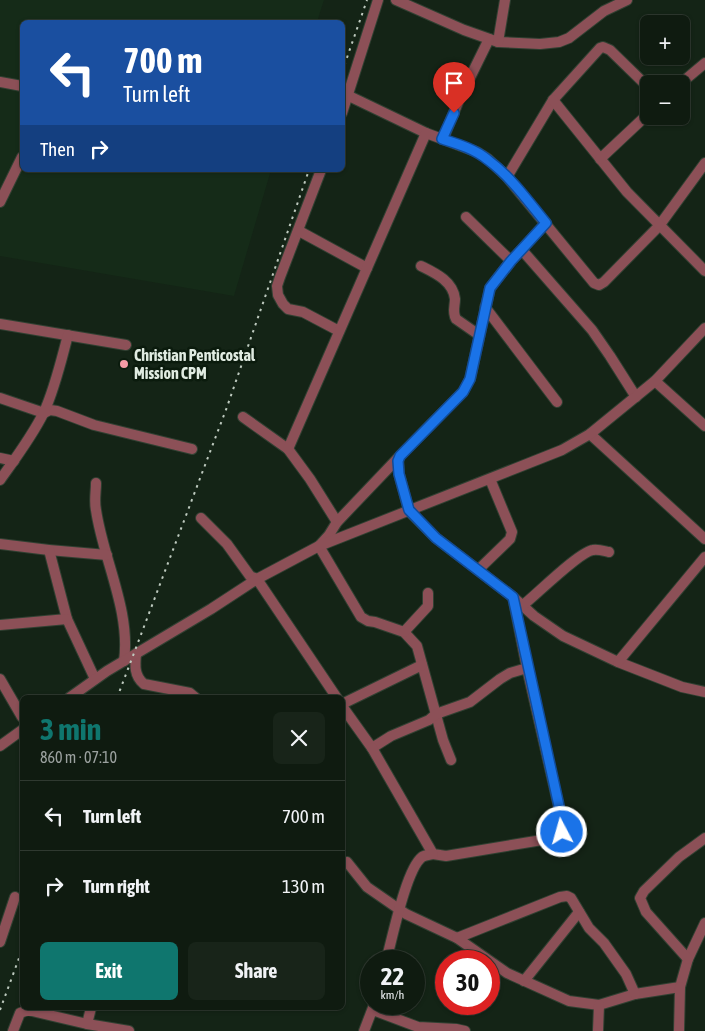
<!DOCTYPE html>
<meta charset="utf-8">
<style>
:root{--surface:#0f1b10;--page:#182419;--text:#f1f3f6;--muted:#9ba19f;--line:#2f3930;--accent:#0f766e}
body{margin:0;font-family:"Asap Condensed",sans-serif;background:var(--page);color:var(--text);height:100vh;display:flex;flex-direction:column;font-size:19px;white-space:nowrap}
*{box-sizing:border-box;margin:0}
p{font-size:16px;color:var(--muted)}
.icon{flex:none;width:28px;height:28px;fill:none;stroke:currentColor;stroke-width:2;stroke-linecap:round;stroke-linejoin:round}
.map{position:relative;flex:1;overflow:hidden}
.drawer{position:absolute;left:20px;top:695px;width:325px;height:315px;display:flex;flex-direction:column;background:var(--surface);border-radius:8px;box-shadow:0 1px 4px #0004,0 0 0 1px var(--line)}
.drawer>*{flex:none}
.hud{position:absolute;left:20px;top:20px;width:325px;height:152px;border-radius:8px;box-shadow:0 1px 4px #0004,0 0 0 1px var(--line);background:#1a4fa0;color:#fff;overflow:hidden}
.buttons{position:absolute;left:640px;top:15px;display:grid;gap:10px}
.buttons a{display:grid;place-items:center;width:50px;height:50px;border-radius:8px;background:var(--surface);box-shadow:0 1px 4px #0004,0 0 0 1px var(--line);font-size:25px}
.speed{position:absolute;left:360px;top:950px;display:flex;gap:10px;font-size:25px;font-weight:700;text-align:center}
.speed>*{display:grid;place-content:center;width:65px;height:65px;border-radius:50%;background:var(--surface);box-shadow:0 1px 4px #0004,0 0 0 1px var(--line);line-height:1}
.speed small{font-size:12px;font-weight:400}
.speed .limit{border:8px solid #d22;background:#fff;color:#111}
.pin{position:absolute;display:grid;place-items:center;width:42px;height:42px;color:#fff;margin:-51px -21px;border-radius:50% 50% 50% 0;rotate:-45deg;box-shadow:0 0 5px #0007}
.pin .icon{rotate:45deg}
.me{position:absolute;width:55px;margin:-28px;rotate:354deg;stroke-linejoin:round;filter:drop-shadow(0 0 4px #0008)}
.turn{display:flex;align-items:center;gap:18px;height:105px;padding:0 20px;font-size:22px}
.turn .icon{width:65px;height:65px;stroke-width:2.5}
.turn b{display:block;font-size:35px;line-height:42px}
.then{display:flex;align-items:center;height:48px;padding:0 20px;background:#0003;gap:10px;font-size:19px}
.round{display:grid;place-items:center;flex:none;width:52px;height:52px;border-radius:8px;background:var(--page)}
.summary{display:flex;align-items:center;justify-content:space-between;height:85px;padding:0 20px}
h1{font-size:30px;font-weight:700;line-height:38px;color:var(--accent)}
.action{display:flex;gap:10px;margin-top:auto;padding:10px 20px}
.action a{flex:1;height:58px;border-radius:8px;background:var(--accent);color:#fff;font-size:20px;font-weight:700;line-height:58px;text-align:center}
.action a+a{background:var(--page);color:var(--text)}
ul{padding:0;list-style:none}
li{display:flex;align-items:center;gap:15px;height:70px;padding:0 20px;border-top:1px solid var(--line)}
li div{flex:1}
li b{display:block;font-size:19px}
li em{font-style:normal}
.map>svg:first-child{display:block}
</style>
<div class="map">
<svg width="705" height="1031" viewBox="0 0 705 1031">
<rect width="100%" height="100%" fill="#142416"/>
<!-- built -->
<polygon fill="#152b18" points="0,0 324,0 317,22 22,22 22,170 271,170 234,296 0,256"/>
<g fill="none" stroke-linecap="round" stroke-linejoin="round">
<!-- minor casing -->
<g stroke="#314032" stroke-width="12">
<g id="minor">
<polyline points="396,0 464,30 498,42 540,44 559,42 569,38 604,11 627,0"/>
<polyline points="498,42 505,0"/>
<polyline points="0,82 22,86"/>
<polyline points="680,84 705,63"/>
<polyline points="649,88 610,50 603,47 600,48 553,100 507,177 594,283 599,285 604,282 659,226 705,163"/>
<polyline points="349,96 426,133 477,152 488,159 507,177"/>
<polyline points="553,100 627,192 705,271"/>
<polyline points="342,113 378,0"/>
<polyline points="443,139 459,100 489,39"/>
<polyline points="600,159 649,113"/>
<polyline points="321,170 280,277 277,286 278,295 283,304 288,309 303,312 339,331"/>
<polyline points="0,202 22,157"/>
<polyline points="466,217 511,261"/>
<polyline points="546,223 511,261 490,288 470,379 463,392 398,458 399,474 409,511 436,538 513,597 534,616 563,636 618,662 682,687 705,692"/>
<polyline points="299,231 367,268"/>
<polyline points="522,250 592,330 610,356 636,397"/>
<path d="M 421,266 C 435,273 453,281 455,299 C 455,306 452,312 456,319 L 479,335"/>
<polyline points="485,307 557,402"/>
<polyline points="0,324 126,345"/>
<polyline points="655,381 705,426"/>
<polyline points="0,398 44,413 50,410 57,411 94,425 192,449"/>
<polyline points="243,417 288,449 310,479 337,522"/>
<polyline points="590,434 705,539"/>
<polyline points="288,449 426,133"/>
<polyline points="0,458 14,461"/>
<polyline points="398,458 337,522 329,535 319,546 361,617 368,621 375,622 404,632 417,646 443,740 451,760"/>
<path d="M 0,480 C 15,459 33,435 44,412 C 55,388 61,361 68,335"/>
<path d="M 96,483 C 96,492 94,501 96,510 C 103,559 131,611 124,661"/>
<polyline points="201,518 227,544 250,576 257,579 337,698"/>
<polyline points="0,544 49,550 107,555"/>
<polyline points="49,550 67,619 95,679"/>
<polyline points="478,570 510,539 512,532 490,479"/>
<path d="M 522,606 C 535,596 580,551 593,550 C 598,549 604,551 609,552"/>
<polyline points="0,625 67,619"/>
<polyline points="404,632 428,606 428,593"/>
<path d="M 136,654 C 135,665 134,676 144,684 L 190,693 L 196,698"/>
<polyline points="618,662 705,557"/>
<polyline points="0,679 22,717"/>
<polyline points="69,698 107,671 211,609 257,579 319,546 562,450 590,434 655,381 705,328"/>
<polyline points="342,704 422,665"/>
<polyline points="342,706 372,748 391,736 429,720 436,714 470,702 500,679 510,673 527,668 513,597"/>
<polyline points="0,746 22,730"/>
<polyline points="372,748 433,854 446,856 554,838 562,832 563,825 527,668"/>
<polyline points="347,862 367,887 406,914 457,938 507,973 569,1001 599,1005 635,994 680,987 688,959 705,923"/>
<polyline points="457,938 560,897 567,896 571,898 589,928 604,943 626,974 635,994"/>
<polyline points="0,942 15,897"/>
<polyline points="688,959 646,912 640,898 644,891 679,857 705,838"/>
<path d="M 386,961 C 392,940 406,869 422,857 C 425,855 429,855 433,854"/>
<polyline points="524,981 579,912"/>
<polyline points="373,1010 418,1027 456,1029 465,1031"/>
<polyline points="87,1024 91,1008"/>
<polyline points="13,1031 20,1013 28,1010 87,1024 129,1031"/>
<polyline points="364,1031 374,1005"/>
<polyline points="598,1031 599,1005"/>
<polyline points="679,1031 680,987"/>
</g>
</g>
<!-- minor -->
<use href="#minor" stroke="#8c5057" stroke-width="10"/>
<!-- rail -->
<g stroke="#becabf" stroke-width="2" stroke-dasharray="2.5 5" stroke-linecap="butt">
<polyline points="342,72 367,0"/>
<polyline points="117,698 227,407 309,170"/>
<polyline points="0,1010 22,950"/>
</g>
</g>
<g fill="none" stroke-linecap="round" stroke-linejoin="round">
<!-- route casing -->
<g stroke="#114b97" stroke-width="12">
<path id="route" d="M 454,113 L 442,139 C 458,144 475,149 488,160 C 511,177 528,201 546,223 L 511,261 L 490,288 L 470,379 L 463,392 L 400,456 L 398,461 L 399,474 L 409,510 L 436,538 L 513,597 L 563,824 L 562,832"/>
</g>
<!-- route -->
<use href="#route" stroke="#1a73e8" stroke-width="9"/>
</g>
<!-- markers -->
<circle fill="#f49aa4" stroke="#0b1b0d" stroke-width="2" cx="124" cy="364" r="5"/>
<g text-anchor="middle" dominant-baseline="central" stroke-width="5" stroke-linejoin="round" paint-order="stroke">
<!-- poi labels -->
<g font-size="16" font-weight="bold" fill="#e0ebe1" stroke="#0b1b0d" text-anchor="start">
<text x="134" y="355">Christian Penticostal<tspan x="134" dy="18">Mission CPM</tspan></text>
</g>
</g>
</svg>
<div class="buttons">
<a>+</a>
<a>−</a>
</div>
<div class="speed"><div>22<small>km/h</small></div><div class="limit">30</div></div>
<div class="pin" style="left:454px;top:113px;background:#d93025"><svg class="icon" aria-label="arrive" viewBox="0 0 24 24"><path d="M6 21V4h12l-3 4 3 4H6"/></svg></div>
<svg class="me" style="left:562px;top:832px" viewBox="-20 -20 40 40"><circle r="17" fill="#1a73e8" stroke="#fff" stroke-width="3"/><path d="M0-11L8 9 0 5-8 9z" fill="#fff"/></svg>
<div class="hud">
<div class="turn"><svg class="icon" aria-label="left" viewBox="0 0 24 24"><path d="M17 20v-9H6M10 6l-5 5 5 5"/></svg><div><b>700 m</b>Turn left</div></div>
<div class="then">Then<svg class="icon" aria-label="right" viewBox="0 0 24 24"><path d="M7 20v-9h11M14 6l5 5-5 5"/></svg></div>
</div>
<section class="drawer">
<div class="summary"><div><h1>3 min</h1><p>860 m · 07:10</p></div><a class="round"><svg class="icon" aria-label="close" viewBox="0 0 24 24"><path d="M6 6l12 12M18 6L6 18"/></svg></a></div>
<ul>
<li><svg class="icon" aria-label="left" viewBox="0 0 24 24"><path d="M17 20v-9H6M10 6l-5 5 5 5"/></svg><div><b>Turn left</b></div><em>700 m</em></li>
<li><svg class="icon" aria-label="right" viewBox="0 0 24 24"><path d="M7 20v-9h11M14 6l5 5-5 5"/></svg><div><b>Turn right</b></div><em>130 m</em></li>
</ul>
<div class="action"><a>Exit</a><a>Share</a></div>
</section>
</div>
